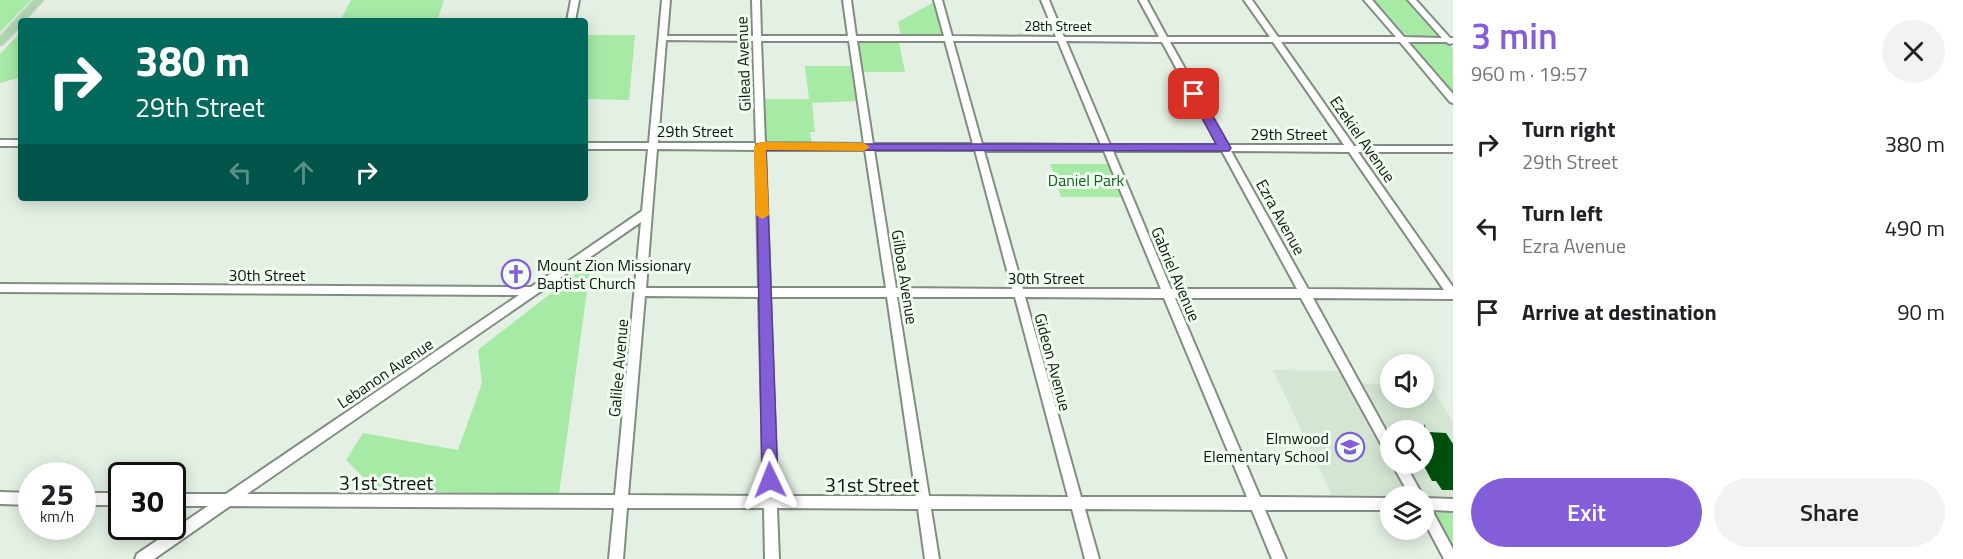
<!DOCTYPE html>
<meta charset="utf-8">
<style>
:root{--surface:#fff;--page:#f2f2f2;--text:#202124;--muted:#757577;--accent:#845ed9}
body{margin:0;font-family:"Titillium Web",sans-serif;background:var(--page);color:var(--text);height:100vh;display:flex;flex-direction:column;font-size:22px;white-space:nowrap}
*{box-sizing:border-box;margin:0}
p{font-size:20px;color:var(--muted)}
.icon{flex:none;width:33px;height:33px;fill:none;stroke:currentColor;stroke-width:2;stroke-linecap:round;stroke-linejoin:round}
.map{position:relative;flex:1;overflow:hidden}
.side{display:flex;flex-direction:column;background:var(--surface);width:510px}
.side>*{flex:none}
.hud{position:absolute;left:18px;top:18px;width:570px;height:183px;border-radius:6px;box-shadow:0 3px 15px #0003;background:#00695c;color:#fff;overflow:hidden}
.controls{position:absolute;left:1380px;top:354px;display:grid;gap:12px}
.controls a{display:grid;place-items:center;width:54px;height:54px;border-radius:50%;background:var(--surface);box-shadow:0 3px 15px #0003;font-size:30px}
.speed{position:absolute;left:18px;top:462px;display:flex;gap:12px;font-size:30px;font-weight:700;text-align:center}
.speed>*{display:grid;place-content:center;width:78px;height:78px;border-radius:50%;background:var(--surface);box-shadow:0 3px 15px #0003;line-height:1}
.speed small{font-size:15px;font-weight:400}
.speed .limit{border:3px solid #111;border-radius:9px;background:#fff;color:#111}
.pin{position:absolute;display:grid;place-items:center;width:51px;height:51px;color:#fff;margin:-26px;border-radius:12px;box-shadow:0 3px 9px #0006}
.me{position:absolute;width:66px;margin:-33px;rotate:358deg;stroke-linejoin:round;filter:drop-shadow(0 0 4px #0008)}
.turn{display:flex;align-items:center;gap:21px;height:126px;padding:0 18px;font-size:27px}
.turn .icon{width:78px;height:78px;stroke-width:2.5}
.turn b{display:block;font-size:42px;line-height:51px}
.lanes{display:flex;align-items:center;height:57px;padding:0 18px;background:#0003;justify-content:center;gap:30px;direction:ltr}
.lanes .off{opacity:.35}
.round{display:grid;place-items:center;flex:none;width:63px;height:63px;border-radius:32px;background:var(--page)}
.head{display:flex;align-items:center;justify-content:space-between;height:102px;padding:0 18px}
h1{font-size:36px;font-weight:600;line-height:45px;color:var(--accent)}
.button{display:flex;gap:12px;margin-top:auto;padding:12px 18px}
.button a{flex:1;height:69px;border-radius:36px;background:var(--accent);color:#fff;font-size:24px;font-weight:600;line-height:69px;text-align:center}
.button a+a{background:var(--page);color:var(--text)}
ul{padding:0;list-style:none}
li{display:flex;align-items:center;gap:18px;height:84px;padding:0 18px}
li div{flex:1}
li b{display:block;font-size:22px}
li em{font-style:normal}
main{display:flex;flex:1;min-height:0}
.map>svg:first-child{display:block}
</style>
<main>
<div class="map">
<svg width="1453" height="559" viewBox="0 0 1453 559">
<rect width="100%" height="100%" fill="#e4f0e3"/>
<!-- built -->
<path fill="#d4e5d3" fill-rule="evenodd" d="M 1273,370 L 1340,371 L 1346,383 L 1390,384 L 1390,398 L 1424,398 L 1424,384 L 1430,384 L 1453,422 L 1453,497 L 1332,495 ZM 1390,430 L 1424,430 L 1424,464 L 1390,464 Z"/>
<!-- green -->
<g fill="#a7eaa6">
<polygon points="0,0 31,0 0,32"/>
<polygon points="351,0 444,0 437,21 340,21"/>
<polygon points="1370,0 1409,0 1440,37 1403,36"/>
<polygon points="934,2 943,33 940,36 901,36 898,22"/>
<polygon points="21,34 21,77 0,83 0,54 18,35"/>
<polygon points="585,35 635,35 629,100 585,99"/>
<polygon points="860,40 895,41 899,43 905,72 861,72 857,42"/>
<polygon points="1444,42 1453,48 1453,96 1409,43"/>
<polygon points="805,66 853,66 858,101 812,103 815,132 810,132 812,144 770,144 765,142 764,99 809,99"/>
<polygon points="1050,164 1109,164 1122,197 1061,197"/>
<polygon points="591,262 559,494 377,491 346,460 363,433 458,450 482,383 478,350"/>
<polygon points="1439,512 1453,512 1453,549 1435,517 1435,514"/>
</g>
<!-- building -->
<polygon fill="#00510c" points="1424,424 1428,432 1446,433 1453,444 1453,490 1442,490 1436,481 1432,481 1424,466"/>
<g fill="none" stroke-linecap="round" stroke-linejoin="round">
<!-- minor casing -->
<g stroke="#828d82" stroke-width="4">
<g id="minor">
<polygon points="571,0 579,0 575,21 567,21"/>
<path d="M 662,0 L 670,0 L 667,36 L 753,36 L 752,0 L 760,0 L 761,36 L 848,36 L 843,0 L 851,0 L 856,36 L 944,36 L 934,0 L 942,0 L 952,36 L 1056,37 L 1041,0 L 1049,0 L 1064,37 L 1159,37 L 1139,0 L 1147,0 L 1167,37 L 1270,37 L 1244,0 L 1252,0 L 1278,37 L 1396,37 L 1364,0 L 1372,0 L 1404,37 L 1442,38 L 1408,0 L 1416,0 L 1450,38 L 1453,38 L 1453,43 L 1450,44 L 1446,42 L 1408,42 L 1453,94 L 1453,103 L 1450,102 L 1400,42 L 1281,42 L 1354,146 L 1453,146 L 1453,152 L 1358,152 L 1453,287 L 1453,299 L 1313,298 L 1390,438 L 1390,454 L 1386,453 L 1301,298 L 1175,298 L 1260,497 L 1390,498 L 1390,510 L 1265,510 L 1286,559 L 1272,559 L 1252,510 L 1085,509 L 1099,559 L 1085,559 L 1072,509 L 931,509 L 939,559 L 925,559 L 918,509 L 777,508 L 779,559 L 765,559 L 764,508 L 627,508 L 623,559 L 609,559 L 614,508 L 230,506 L 154,559 L 135,559 L 137,554 L 208,506 L 172,506 L 172,494 L 226,494 L 519,295 L 0,292 L 0,284 L 531,287 L 642,211 L 648,149 L 585,149 L 585,143 L 649,143 ZM 666,40 L 753,41 L 756,143 L 658,143 ZM 761,41 L 849,41 L 864,144 L 765,143 ZM 857,41 L 945,41 L 973,144 L 873,144 ZM 953,41 L 1058,41 L 1101,145 L 982,144 ZM 1066,41 L 1162,42 L 1218,145 L 1110,145 ZM 1170,42 L 1273,42 L 1344,145 L 1228,145 ZM 657,149 L 756,150 L 759,288 L 646,288 ZM 765,150 L 865,150 L 886,288 L 770,288 ZM 874,150 L 975,150 L 1012,289 L 896,288 ZM 984,151 L 1104,151 L 1161,289 L 1023,289 ZM 1113,151 L 1222,151 L 1297,289 L 1171,289 ZM 1231,151 L 1349,152 L 1444,290 L 1308,289 ZM 641,222 L 615,495 L 247,494 ZM 645,296 L 759,297 L 764,496 L 628,495 ZM 770,297 L 887,297 L 916,496 L 777,496 ZM 897,297 L 1015,297 L 1068,497 L 929,496 ZM 1025,297 L 1164,298 L 1247,497 L 1081,497 Z"/>
<rect x="0" y="140" width="21" height="6"/>
<polygon points="1392,464 1405,464 1423,496 1410,496"/>
<polygon points="0,492 32,493 32,505 0,504"/>
<rect x="82" y="493" width="40" height="12"/>
<polygon points="1424,498 1453,499 1453,511 1432,510 1453,549 1453,559 1444,559 1424,521"/>
</g>
</g>
<!-- major casing -->
<g stroke="#cfd0cf" stroke-width="3">
<polygon id="major" points="34,0 43,0 24,21 21,21 21,25 3,44 0,45 0,37"/>
</g>
<!-- minor -->
<use href="#minor" fill="#fff" fill-rule="evenodd"/>
<!-- major -->
<use href="#major" fill="#abd7ac" fill-rule="evenodd"/>
</g>
<!-- route -->
<polygon fill="#845ed9" stroke="#563d8d" stroke-width="1.5" points="1194,90 1200,94 1231,148 1229,151 766,150 778,480 776,485 770,488 764,485 762,480 756,144 1216,144 1189,94"/>
<!-- slow -->
<polygon fill="#f59e0b" points="760,142 864,143 870,147 864,151 766,150 769,215 762,219 756,215 754,146"/>
<!-- icons -->
<defs>
<g id="church-ring" transform="scale(1.5)"><circle r="9.5" fill="#f1fdf1" stroke="#845ed9" stroke-width="1.5"/><path d="M-1.2-6h2.4v3.5h3.3v2.4h-3.3V6h-2.4V-.1h-3.3v-2.4h3.3Z" fill="#845ed9"/></g>
<g id="school-ring" transform="scale(1.5)"><circle r="9.5" fill="#f1fdf1" stroke="#845ed9" stroke-width="1.5"/><path d="M0-5L7-2L0 1L-7-2ZM-4 1L0 2.5L4 1V4Q0 6-4 4Z" fill="#845ed9"/></g>
</defs>
<g fill-rule="evenodd">
<use href="#church-ring" x="516" y="274"/>
<use href="#school-ring" x="1350" y="447"/>
</g>
<g text-anchor="middle" dominant-baseline="central" stroke-width="6" stroke-linejoin="round" paint-order="stroke">
<!-- far-street labels -->
<g font-size="14" fill="#101410" stroke="#f1fdf1">
<text x="1058" y="25">28th Street</text>
</g>
<!-- street labels -->
<g font-size="16" fill="#101410" stroke="#f1fdf1">
<text transform="translate(743 64) rotate(-92)">Gilead Avenue</text>
<text x="695" y="131">29th Street</text>
<text x="1289" y="134">29th Street</text>
<text transform="translate(1363 139) rotate(55)">Ezekiel Avenue</text>
<text transform="translate(1281 217) rotate(61)">Ezra Avenue</text>
<text transform="translate(1176 274) rotate(67)">Gabriel Avenue</text>
<text x="267" y="275">30th Street</text>
<text transform="translate(905 277) rotate(81)">Gilboa Avenue</text>
<text x="1046" y="278">30th Street</text>
<text transform="translate(1053 362) rotate(75)">Gideon Avenue</text>
<text transform="translate(618 368) rotate(-85)">Galilee Avenue</text>
<text transform="translate(385 373) rotate(-34)">Lebanon Avenue</text>
</g>
<!-- park labels -->
<g font-size="16" fill="#18601e" stroke="#f1fdf1">
<text x="1086" y="180">Daniel Park</text>
</g>
<!-- poi labels -->
<g font-size="16" fill="#101410" stroke="#f1fdf1" text-anchor="start">
<text x="537" y="265">Mount Zion Missionary<tspan x="537" dy="18">Baptist Church</tspan></text>
<text x="1329" y="438" text-anchor="end">Elmwood<tspan x="1329" dy="18">Elementary School</tspan></text>
</g>
<!-- near-street labels -->
<g font-size="20" fill="#101410" stroke="#f1fdf1">
<text x="386" y="482">31st Street</text>
<text x="872" y="484">31st Street</text>
</g>
</g>
</svg>
<div class="controls">
<a><svg class="icon" aria-label="sound" viewBox="0 0 24 24"><path d="M4 9h4l5-4v14l-5-4H4zM17 9q2 3 0 6"/></svg></a>
<a><svg class="icon" aria-label="search" viewBox="0 0 24 24"><circle cx="10" cy="10" r="6"/><path d="M15 15l6 6"/></svg></a>
<a><svg class="icon" aria-label="layers" viewBox="0 0 24 24"><path d="M12 4l9 5-9 5-9-5zM3 14l9 5 9-5"/></svg></a>
</div>
<div class="speed"><div>25<small>km/h</small></div><div class="limit">30</div></div>
<div class="pin" style="left:1194px;top:94px;background:#d93025"><svg class="icon" aria-label="arrive" viewBox="0 0 24 24"><path d="M6 21V4h12l-3 4 3 4H6"/></svg></div>
<svg class="me" style="left:770px;top:480px" viewBox="-20 -20 40 40"><path d="M0-17L14 15 0 8-14 15z" fill="#845ed9" stroke="#fff" stroke-width="4"/></svg>
<div class="hud">
<div class="turn"><svg class="icon" aria-label="right" viewBox="0 0 24 24"><path d="M7 20v-9h11M14 6l5 5-5 5"/></svg><div><b>380 m</b>29th Street</div></div>
<div class="lanes"><svg class="icon off" aria-label="left" viewBox="0 0 24 24"><path d="M17 20v-9H6M10 6l-5 5 5 5"/></svg><svg class="icon off" aria-label="ahead" viewBox="0 0 24 24"><path d="M12 20V5M6 11l6-6 6 6"/></svg><svg class="icon" aria-label="right" viewBox="0 0 24 24"><path d="M7 20v-9h11M14 6l5 5-5 5"/></svg></div>
</div>
</div>
<section class="side">
<div class="head"><div><h1>3 min</h1><p>960 m · 19:57</p></div><a class="round"><svg class="icon" aria-label="close" viewBox="0 0 24 24"><path d="M6 6l12 12M18 6L6 18"/></svg></a></div>
<ul>
<li><svg class="icon" aria-label="right" viewBox="0 0 24 24"><path d="M7 20v-9h11M14 6l5 5-5 5"/></svg><div><b>Turn right</b><p>29th Street</p></div><em>380 m</em></li>
<li><svg class="icon" aria-label="left" viewBox="0 0 24 24"><path d="M17 20v-9H6M10 6l-5 5 5 5"/></svg><div><b>Turn left</b><p>Ezra Avenue</p></div><em>490 m</em></li>
<li><svg class="icon" aria-label="arrive" viewBox="0 0 24 24"><path d="M6 21V4h12l-3 4 3 4H6"/></svg><div><b>Arrive at destination</b></div><em>90 m</em></li>
</ul>
<div class="button"><a>Exit</a><a>Share</a></div>
</section>
</main>
